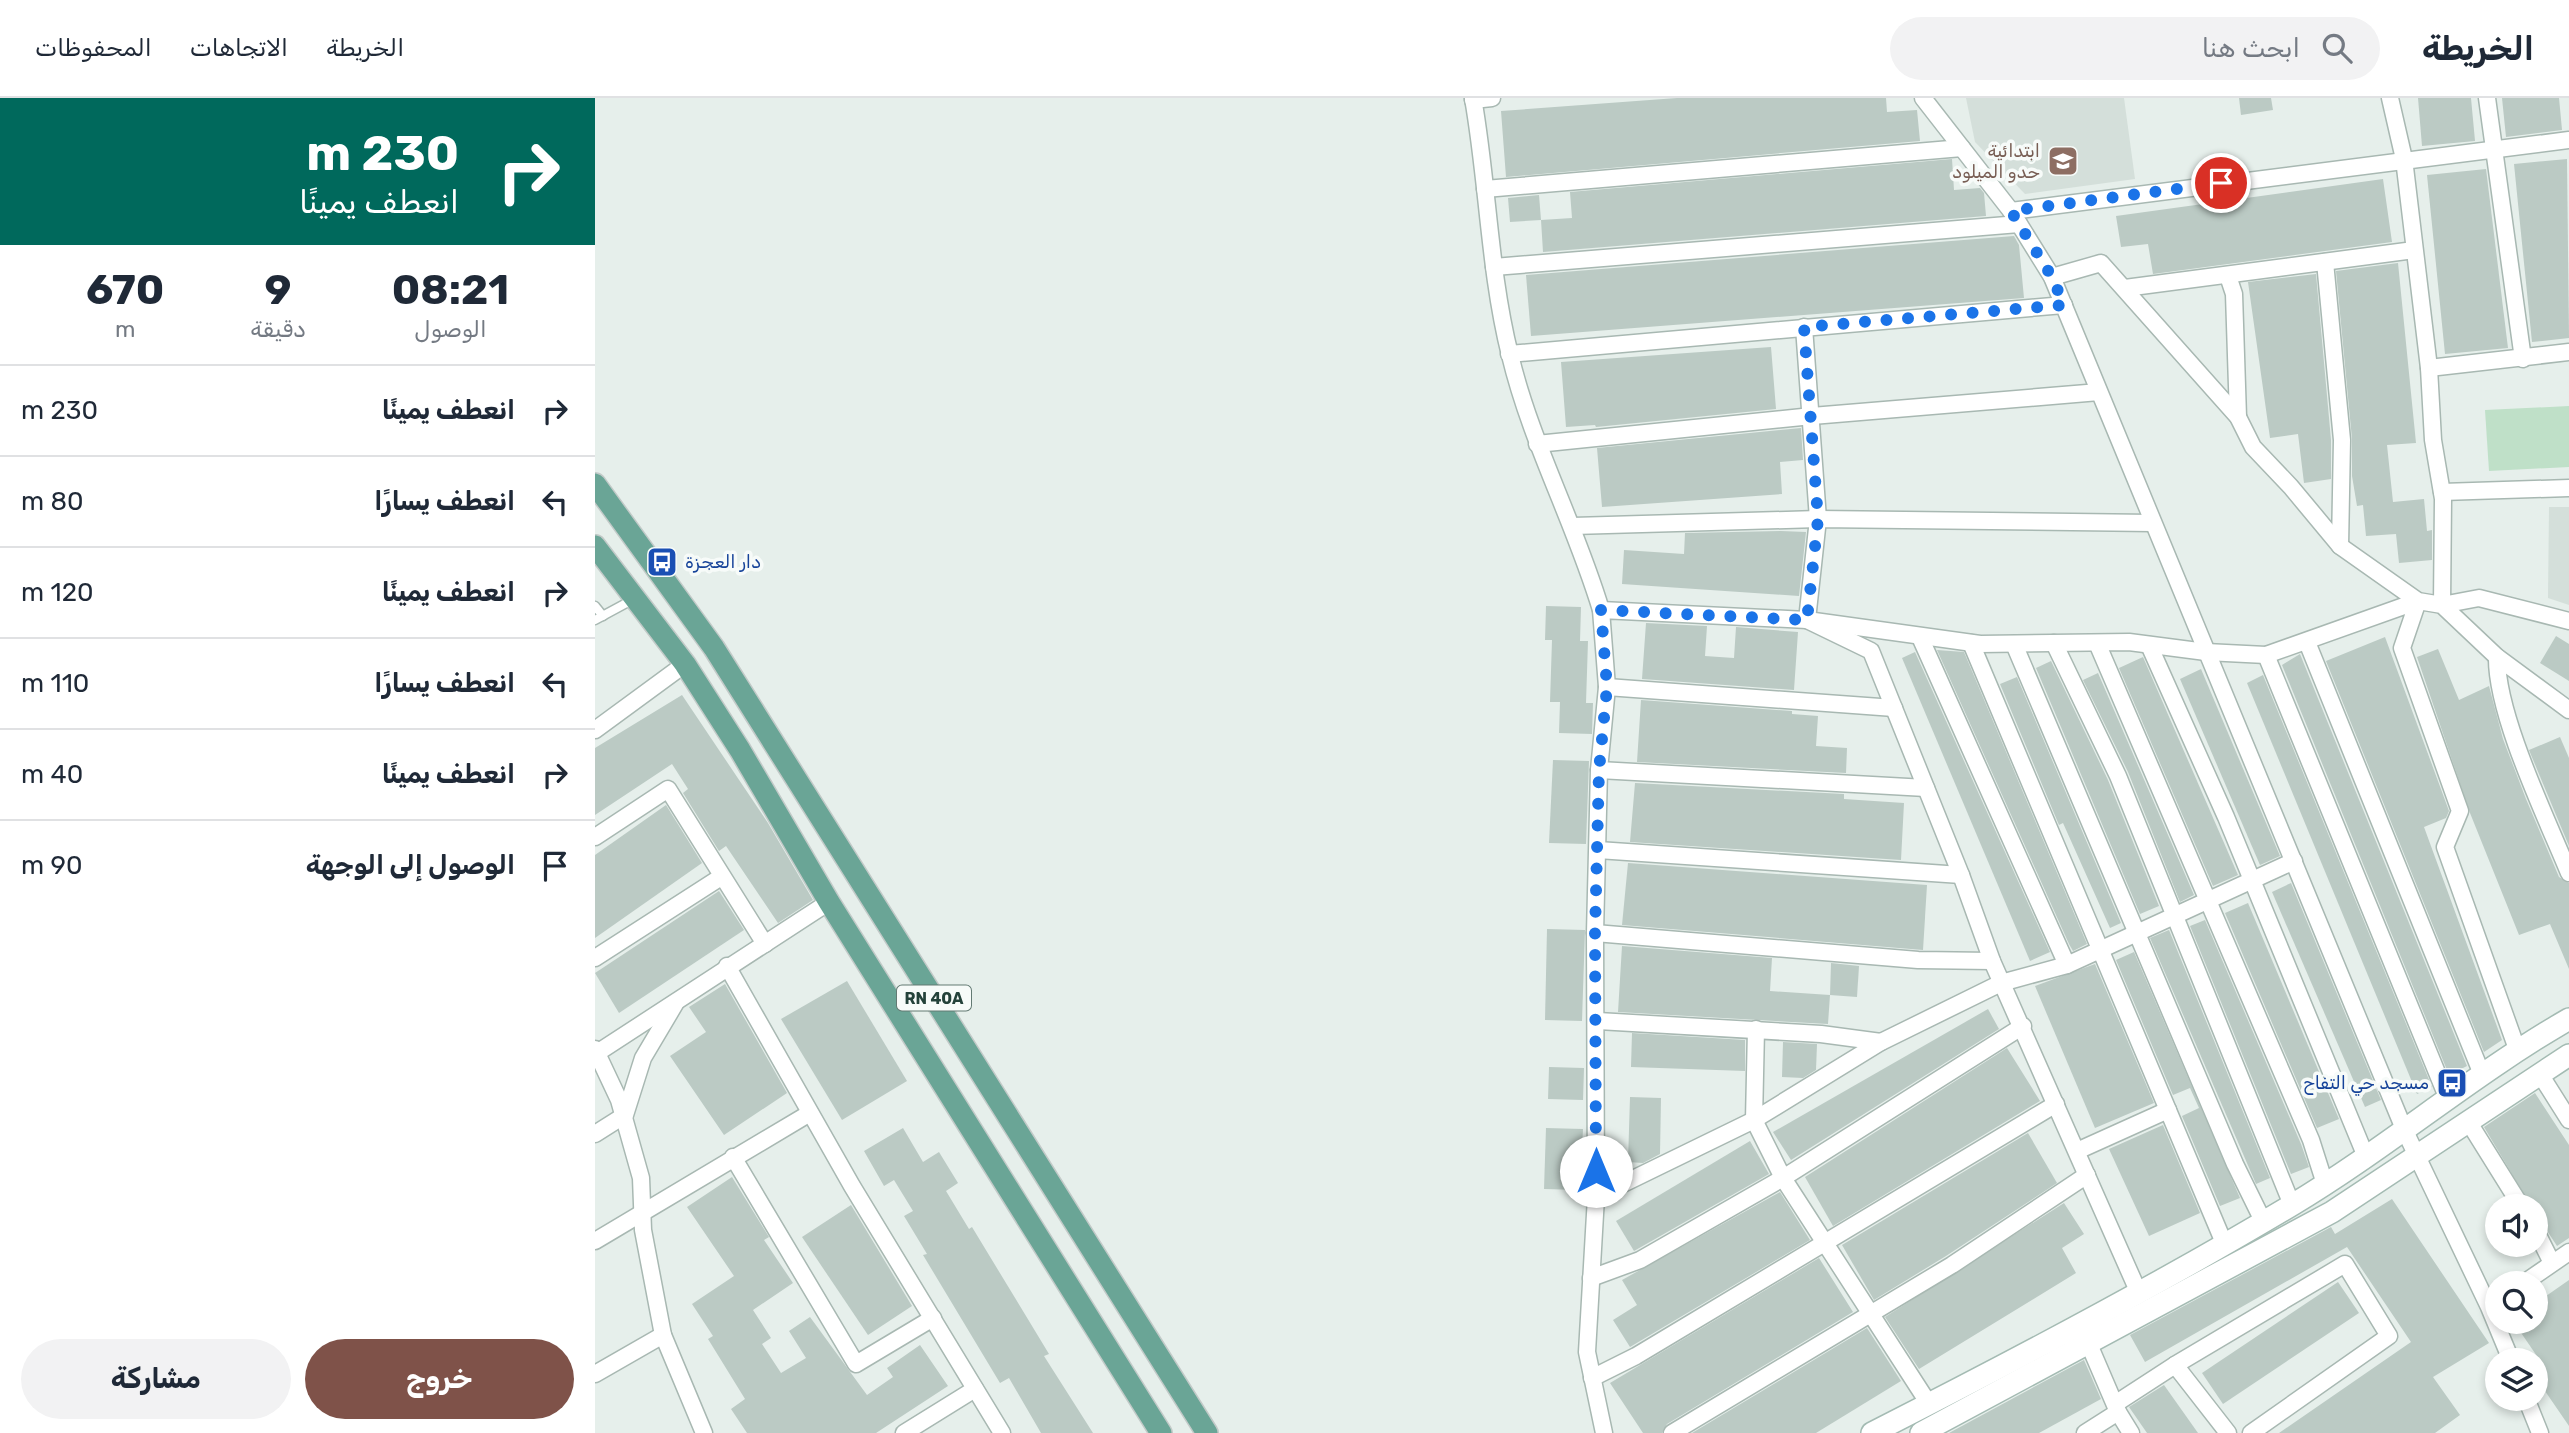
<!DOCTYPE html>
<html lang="ar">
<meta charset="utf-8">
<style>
:root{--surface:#fff;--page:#f2f2f3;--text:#1f2937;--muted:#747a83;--line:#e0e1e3;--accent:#7f5249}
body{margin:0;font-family:Rubik,"Noto Sans Arabic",sans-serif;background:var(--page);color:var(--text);direction:rtl;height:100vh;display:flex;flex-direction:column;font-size:26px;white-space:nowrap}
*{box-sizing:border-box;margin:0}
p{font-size:23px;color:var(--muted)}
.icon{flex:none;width:38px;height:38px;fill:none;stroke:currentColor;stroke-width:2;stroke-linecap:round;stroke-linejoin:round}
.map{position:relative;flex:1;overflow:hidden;direction:ltr}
.panel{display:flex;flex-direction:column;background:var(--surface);width:595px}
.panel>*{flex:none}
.guide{background:#00695c;color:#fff;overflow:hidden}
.tools{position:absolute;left:1890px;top:1096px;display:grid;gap:14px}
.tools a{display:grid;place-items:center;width:63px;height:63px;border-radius:50%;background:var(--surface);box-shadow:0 4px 10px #0003;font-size:35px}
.pin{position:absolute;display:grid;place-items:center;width:60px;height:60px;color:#fff;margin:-30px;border:4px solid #fff;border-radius:50%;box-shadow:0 2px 7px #0007}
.me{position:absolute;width:77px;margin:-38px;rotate:0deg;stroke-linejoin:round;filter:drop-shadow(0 0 5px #0008)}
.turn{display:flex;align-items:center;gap:24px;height:147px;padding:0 21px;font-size:32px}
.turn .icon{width:91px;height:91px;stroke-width:2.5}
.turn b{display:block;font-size:49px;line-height:60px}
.eta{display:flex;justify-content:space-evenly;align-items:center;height:119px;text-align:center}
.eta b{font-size:42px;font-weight:700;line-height:49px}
.cta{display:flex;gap:14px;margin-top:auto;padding:14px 21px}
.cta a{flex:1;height:80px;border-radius:42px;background:var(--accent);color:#fff;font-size:28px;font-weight:700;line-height:80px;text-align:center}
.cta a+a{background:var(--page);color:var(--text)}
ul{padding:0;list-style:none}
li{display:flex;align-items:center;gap:21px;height:91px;padding:0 21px;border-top:2px solid var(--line)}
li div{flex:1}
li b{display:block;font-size:26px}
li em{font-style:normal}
header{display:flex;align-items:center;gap:42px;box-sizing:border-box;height:98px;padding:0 35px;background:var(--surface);border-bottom:2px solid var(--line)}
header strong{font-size:33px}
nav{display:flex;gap:38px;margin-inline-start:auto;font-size:24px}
.search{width:490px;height:63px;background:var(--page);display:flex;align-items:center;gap:18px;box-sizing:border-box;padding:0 24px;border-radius:38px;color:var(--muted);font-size:26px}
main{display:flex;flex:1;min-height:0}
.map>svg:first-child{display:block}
</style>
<header>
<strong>الخريطة</strong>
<div class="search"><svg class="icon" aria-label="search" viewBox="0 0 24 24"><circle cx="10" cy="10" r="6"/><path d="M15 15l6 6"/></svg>ابحث هنا</div>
<nav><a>الخريطة</a><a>الاتجاهات</a><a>المحفوظات</a></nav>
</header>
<main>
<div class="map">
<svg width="1974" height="1335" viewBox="0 0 1974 1335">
<rect width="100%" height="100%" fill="#e6efeb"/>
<!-- built -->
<g fill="#d4dfda">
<polygon points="1371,0 1529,0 1540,81 1430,96 1380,44"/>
<polygon points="1954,409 1974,409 1974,507 1953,500"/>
</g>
<!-- green -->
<polygon fill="#bfe0c8" points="1974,308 1974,369 1894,373 1890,312"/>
<!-- building -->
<g fill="#bbcac4">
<polygon points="1082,0 1291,0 1292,14 1322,12 1325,43 911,79 906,13"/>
<polygon points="1644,0 1676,0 1678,12 1646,17"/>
<polygon points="1823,0 1876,0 1880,43 1827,48"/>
<polygon points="1907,0 1964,0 1967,32 1911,39"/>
<polygon points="1357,61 1359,92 1385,90 1389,95 1391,118 948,154 946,122 977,120 975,94"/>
<polygon points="1972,61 1974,240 1937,244 1919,66"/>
<polygon points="1891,71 1913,250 1850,256 1832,77"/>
<polygon points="1788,81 1797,144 1558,176 1553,146 1526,149 1521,118"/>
<polygon points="944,97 946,122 915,124 913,100"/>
<polygon points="1419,138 1424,147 1429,200 936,238 931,177"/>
<polygon points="1803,165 1821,345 1792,347 1798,404 1829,401 1832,433 1837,432 1837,462 1804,465 1801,436 1771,438 1768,407 1762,408 1757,378 1757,341 1741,173"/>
<polygon points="1721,176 1736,342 1736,381 1709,385 1703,336 1675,340 1653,184"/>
<polygon points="1176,249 1181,311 1001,329 1000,327 971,329 966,264"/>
<polygon points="1206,330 1208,362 1185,364 1187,396 1007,409 1002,350"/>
<polygon points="1186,433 1211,434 1204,498 1027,486 1029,452 1089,456 1090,435"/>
<polygon points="951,508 986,509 985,543 993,543 991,605 998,605 997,636 964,635 965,604 955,604 957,542 950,542"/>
<polygon points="1051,525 1112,528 1110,558 1139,560 1141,529 1203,534 1199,592 1047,581"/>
<polygon points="1961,538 1974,546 1974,583 1945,565"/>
<polygon points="1790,539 1854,713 1851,720 1829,729 1907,942 1889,954 1731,563"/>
<polygon points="1843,551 1864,602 1894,588 1908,641 1931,701 1964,779 1974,785 1974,871 1955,826 1924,837 1875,715 1822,559"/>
<polygon points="1342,552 1369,554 1492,846 1478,853 1474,846"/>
<polygon points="1320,554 1455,854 1435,863 1307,560"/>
<polygon points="1705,556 1872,968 1854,977 1687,567"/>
<polygon points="1548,559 1643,777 1618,788 1524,570"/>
<polygon points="1456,563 1513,682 1564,808 1545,816 1441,570"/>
<polygon points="1606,571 1685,758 1665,767 1585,581"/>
<polygon points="1503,575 1599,797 1585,804 1533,674 1488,582"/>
<polygon points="1668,577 1837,989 1822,996 1652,585"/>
<polygon points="1422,579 1526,825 1515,830 1468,725 1464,727 1405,586"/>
<polygon points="87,597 173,725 218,802 183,825 131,748 124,753 88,695 93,691 77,666 0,717 0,650"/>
<polygon points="1046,602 1197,613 1197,616 1223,618 1221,648 1252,650 1251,675 1042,664"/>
<polygon points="1965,639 1974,660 1974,748 1934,652"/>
<polygon points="958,662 994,663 991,746 954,745"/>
<polygon points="1040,685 1249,696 1249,701 1309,705 1306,762 1035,744"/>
<polygon points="71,707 107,765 0,840 0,757"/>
<polygon points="1033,765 1332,787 1328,852 1027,827"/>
<polygon points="1696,785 1786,1002 1770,1009 1677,794"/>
<polygon points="124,793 149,832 24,915 0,875"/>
<polygon points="1653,805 1744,1021 1722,1030 1630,815"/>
<polygon points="1610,822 1706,1046 1714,1069 1696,1076 1595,828"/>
<polygon points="952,831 990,832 987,923 950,922"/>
<polygon points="1574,832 1675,1080 1661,1086 1555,840"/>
<polygon points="1027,848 1177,860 1175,893 1235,897 1233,926 1023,914"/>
<polygon points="1539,854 1645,1100 1625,1108 1587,1018 1604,1010 1595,990 1578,997 1521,862"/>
<polygon points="1236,865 1264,868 1262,899 1235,897"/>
<polygon points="1500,866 1559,1005 1500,1030 1440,888"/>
<polygon points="252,883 312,983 247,1022 186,921"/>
<polygon points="130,886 192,995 129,1037 75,958 111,934 94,909"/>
<polygon points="1393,911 1404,931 1196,1062 1178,1034"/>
<polygon points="1037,935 1150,942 1150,973 1036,969"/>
<polygon points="1188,944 1222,946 1221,972 1208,980 1187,979"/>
<polygon points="1412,950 1445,1003 1238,1128 1210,1079"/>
<polygon points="954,969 989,970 988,1002 953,1001"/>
<polygon points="1940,995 1974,1047 1974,1140 1962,1148 1941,1116 1941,1108 1936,1108 1889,1029"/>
<polygon points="1035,999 1066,1000 1065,1056 1048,1065 1033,1064"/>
<polygon points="1568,1027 1605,1115 1554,1138 1514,1051"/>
<polygon points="308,1030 328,1064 344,1054 363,1085 351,1093 374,1131 377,1129 454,1256 449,1258 498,1335 446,1335 414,1280 405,1285 328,1157 332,1156 309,1118 318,1113 299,1082 289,1088 269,1053"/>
<polygon points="951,1030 988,1031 985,1092 949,1091"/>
<polygon points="1433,1035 1462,1085 1351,1158 1279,1202 1247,1147"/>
<polygon points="1155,1043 1174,1076 1039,1153 1021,1123"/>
<polygon points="137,1079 174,1139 169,1142 198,1185 158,1212 176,1240 167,1246 186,1275 211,1260 194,1233 215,1219 272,1297 298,1279 292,1270 325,1247 353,1288 281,1335 152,1335 136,1311 150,1301 113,1241 118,1238 97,1206 139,1178 92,1109"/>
<polygon points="1185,1094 1215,1142 1035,1249 1018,1222 1042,1207 1027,1182"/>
<polygon points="1797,1101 1894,1245 1838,1279 1865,1317 1840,1335 1684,1335 1816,1244 1752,1149 1550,1264 1535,1237 1736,1129 1740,1136"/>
<polygon points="1469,1105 1489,1136 1467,1150 1481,1175 1324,1271 1290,1219"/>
<polygon points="256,1107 317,1208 273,1237 207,1139"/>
<polygon points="1224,1160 1258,1214 1072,1326 1067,1335 1048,1335 1015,1285"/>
<polygon points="1974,1182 1974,1328 1941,1280 1941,1271 1948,1267 1918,1223 1941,1223 1941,1205"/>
<polygon points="1743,1184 1764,1215 1628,1306 1607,1275"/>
<polygon points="1272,1230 1306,1283 1221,1335 1097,1335"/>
<polygon points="1489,1262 1506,1301 1444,1335 1354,1335"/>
<polygon points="1569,1287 1603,1335 1552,1335 1534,1309"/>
</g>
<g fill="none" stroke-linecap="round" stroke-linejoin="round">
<!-- service casing -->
<g stroke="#a8b8b2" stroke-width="11">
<g id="service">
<polyline points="0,508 8,518"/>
<polyline points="0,522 37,502"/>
</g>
</g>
<!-- minor casing -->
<g stroke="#a8b8b2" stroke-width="19">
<g id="minor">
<path d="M 878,0 C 893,85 894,173 915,257 C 936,345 980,425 1006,512"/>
<polyline points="1328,0 1416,113 1457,179 1809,1031 1894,1209 1916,1262"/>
<polyline points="1795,0 1809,61 1834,270 1974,254"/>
<polyline points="1892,0 1928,261"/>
<polyline points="878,2 897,0"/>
<polyline points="890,91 1367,50"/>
<polyline points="1416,113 1974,42"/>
<polyline points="1730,164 1747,342 1745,448"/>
<polyline points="899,169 1424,126"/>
<polyline points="1633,178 1639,196 1643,319"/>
<polyline points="1457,179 1506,165 1643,319 1658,349 1696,389 1745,448 1823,503 1847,507 1902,559 1974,612"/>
<polyline points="1530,190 1819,152"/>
<polyline points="1209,229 1223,421 1212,522 1276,553 1366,777 1397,863 1543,1193"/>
<polyline points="914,256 1469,207"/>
<polyline points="1834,270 1838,342 1848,401 1847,507 1884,500 1974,523"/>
<polyline points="942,346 1217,318 1504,294"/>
<polyline points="1847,394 1974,390"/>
<polyline points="978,428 1223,421 1558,425"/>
<polyline points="1325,539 1472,867"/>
<polyline points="1712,544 1886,974"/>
<polyline points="1376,545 1629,1145"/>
<polyline points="1459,545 1523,678 1697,1107"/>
<polyline points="1502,545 1716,1042 1730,1086"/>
<polyline points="1419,546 1640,1066 1668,1123"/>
<polyline points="1554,547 1631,719 1771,1059"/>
<polyline points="1671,557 1852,999"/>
<path d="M 1902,559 C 1901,616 1951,719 1974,775"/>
<polyline points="1012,589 1299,610"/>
<polyline points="0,632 90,566"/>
<polyline points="1004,672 1331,690"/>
<polyline points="0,739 73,691 170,846"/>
<polyline points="1003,752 1366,777"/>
<polyline points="1000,835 1323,862 1397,863"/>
<polyline points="0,860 126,779"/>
<polyline points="132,868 257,1088 407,1335"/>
<polyline points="1003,923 1226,936 1286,944"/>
<polyline points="1161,931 1159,1022 1188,1080 1334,1306"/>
<polyline points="0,951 24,1002 46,1080 48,1132 68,1237 109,1335"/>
<polyline points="2,955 234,804"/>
<polyline points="1945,976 1974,1022"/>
<polyline points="1873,1023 1926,1108"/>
<polyline points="0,1036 30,1017 48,960 80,906"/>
<polyline points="1482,1053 1573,1012"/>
<polyline points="138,1059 261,1266 338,1220"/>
<polyline points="1001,1099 1159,1022 1286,944 1406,885 1472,867 1699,763"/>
<polyline points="1941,1133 1957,1165"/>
<polyline points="0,1143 215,1015"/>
<polyline points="996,1180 1045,1162 1188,1080 1428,928"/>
<polyline points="1929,1185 1974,1154"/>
<polyline points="1490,1237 1523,1314 1490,1335"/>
<polyline points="0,1276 68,1237"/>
<polyline points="997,1280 1041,1258 1461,1006"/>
<polyline points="1931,1300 1945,1335"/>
<polyline points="1520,1306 1580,1267"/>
<polyline points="1523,1314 1536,1335"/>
<polyline points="309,1335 380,1291"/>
<polyline points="1009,1335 992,1254 1001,1099 1000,835 1004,672 1012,589 1006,512 1212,522 1385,546 1534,544 1611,554 1671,557 1823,503 1807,550 1865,713 1850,749 1922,951"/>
<polyline points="1077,1335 1357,1167 1492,1077"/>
<polyline points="1633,1335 1580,1267 1750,1166 1794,1238 1656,1335"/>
</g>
</g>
<!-- secondary casing -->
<g stroke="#a4bbb3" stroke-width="24">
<g id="secondary">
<path d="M 1277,1335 C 1419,1263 1560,1189 1697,1107 C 1792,1050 1877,977 1974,921"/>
<polyline points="1326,1335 1737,1114 1974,957"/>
</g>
</g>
<!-- primary casing -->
<g stroke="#c2cac8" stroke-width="24">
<g id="primary">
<polyline points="0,386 119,550 612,1335"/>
<polyline points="0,448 90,566 145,652 234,804 566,1335"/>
</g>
</g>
<!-- service -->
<use href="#service" stroke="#fff" stroke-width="8"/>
<!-- minor -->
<use href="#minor" stroke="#fff" stroke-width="16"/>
<!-- secondary -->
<use href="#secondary" stroke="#fff" stroke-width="21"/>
<!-- primary -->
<use href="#primary" stroke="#6aa596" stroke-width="21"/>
</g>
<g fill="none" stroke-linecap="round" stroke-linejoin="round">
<!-- route -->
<polyline stroke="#1a73e8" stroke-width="12" stroke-dasharray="0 21.6" points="1001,1073 1000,835 1004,672 1012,589 1006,512 1212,522 1223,421 1209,229 1469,207 1457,179 1416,113 1626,85"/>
</g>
<!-- icons -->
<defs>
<g id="school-square" transform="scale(1.575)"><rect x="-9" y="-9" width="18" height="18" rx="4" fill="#8d6e63" stroke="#f7fbf9"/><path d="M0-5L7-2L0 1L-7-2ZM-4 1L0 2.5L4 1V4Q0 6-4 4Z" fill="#fff"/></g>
<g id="bus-square" transform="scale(1.575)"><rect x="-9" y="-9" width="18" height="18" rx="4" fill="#1a4fb4" stroke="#f7fbf9"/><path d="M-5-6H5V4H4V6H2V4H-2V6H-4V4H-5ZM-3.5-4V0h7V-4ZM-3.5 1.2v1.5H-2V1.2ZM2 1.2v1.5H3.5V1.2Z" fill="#fff"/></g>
</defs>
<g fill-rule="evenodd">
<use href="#school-square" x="1468" y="63"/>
<use href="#bus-square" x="67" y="464"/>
<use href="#bus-square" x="1857" y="985"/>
</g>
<g text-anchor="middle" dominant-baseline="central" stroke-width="7" stroke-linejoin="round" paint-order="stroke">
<!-- shield labels -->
<rect fill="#f7fbf9" stroke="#637a73" stroke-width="2" x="302" y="887.5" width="74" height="25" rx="5"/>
<g font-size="16" font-weight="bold" fill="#24423a">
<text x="339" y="900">RN 40A</text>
</g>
<!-- education labels -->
<g font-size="18" fill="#785e54" stroke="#f7fbf9" text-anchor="end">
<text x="1445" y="53">ابتدائية<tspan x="1445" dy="21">حدو الميلود</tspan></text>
</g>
<!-- transit labels -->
<g font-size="18" fill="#164399" stroke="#f7fbf9" text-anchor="start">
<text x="90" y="464">دار العجزة</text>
<text x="1834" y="985" text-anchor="end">مسجد حي التفاح</text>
</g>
</g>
</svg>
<div class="tools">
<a><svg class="icon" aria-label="sound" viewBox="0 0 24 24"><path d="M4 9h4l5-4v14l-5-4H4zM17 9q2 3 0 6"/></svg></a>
<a><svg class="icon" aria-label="search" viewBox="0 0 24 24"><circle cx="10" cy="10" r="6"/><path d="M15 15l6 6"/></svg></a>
<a><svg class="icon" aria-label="layers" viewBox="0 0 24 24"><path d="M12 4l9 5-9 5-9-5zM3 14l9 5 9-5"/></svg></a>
</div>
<div class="pin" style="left:1626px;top:85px;background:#d93025"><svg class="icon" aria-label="arrive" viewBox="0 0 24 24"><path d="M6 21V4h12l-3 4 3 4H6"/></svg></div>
<svg class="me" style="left:1001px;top:1073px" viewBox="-20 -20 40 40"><circle r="19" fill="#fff"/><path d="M0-13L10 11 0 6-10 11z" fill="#1a73e8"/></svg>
</div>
<section class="panel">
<div class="guide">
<div class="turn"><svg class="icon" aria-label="right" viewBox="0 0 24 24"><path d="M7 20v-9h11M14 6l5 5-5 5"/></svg><div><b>230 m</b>انعطف يمينًا</div></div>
</div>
<div class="eta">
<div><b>08:21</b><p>الوصول</p></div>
<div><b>9</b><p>دقيقة</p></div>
<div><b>670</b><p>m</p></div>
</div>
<ul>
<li><svg class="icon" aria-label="right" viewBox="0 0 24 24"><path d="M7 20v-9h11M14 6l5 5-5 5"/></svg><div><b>انعطف يمينًا</b></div><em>230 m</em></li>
<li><svg class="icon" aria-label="left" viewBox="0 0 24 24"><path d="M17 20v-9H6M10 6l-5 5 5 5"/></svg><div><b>انعطف يسارًا</b></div><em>80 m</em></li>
<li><svg class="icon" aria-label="right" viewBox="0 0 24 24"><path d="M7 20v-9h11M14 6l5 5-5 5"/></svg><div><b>انعطف يمينًا</b></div><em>120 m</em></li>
<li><svg class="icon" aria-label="left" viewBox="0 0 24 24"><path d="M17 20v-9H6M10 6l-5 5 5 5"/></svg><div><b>انعطف يسارًا</b></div><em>110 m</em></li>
<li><svg class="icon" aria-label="right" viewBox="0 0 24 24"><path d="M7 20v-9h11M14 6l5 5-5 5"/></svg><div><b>انعطف يمينًا</b></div><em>40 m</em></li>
<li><svg class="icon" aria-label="arrive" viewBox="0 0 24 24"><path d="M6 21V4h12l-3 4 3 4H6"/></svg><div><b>الوصول إلى الوجهة</b></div><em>90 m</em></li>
</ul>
<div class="cta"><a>خروج</a><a>مشاركة</a></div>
</section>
</main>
